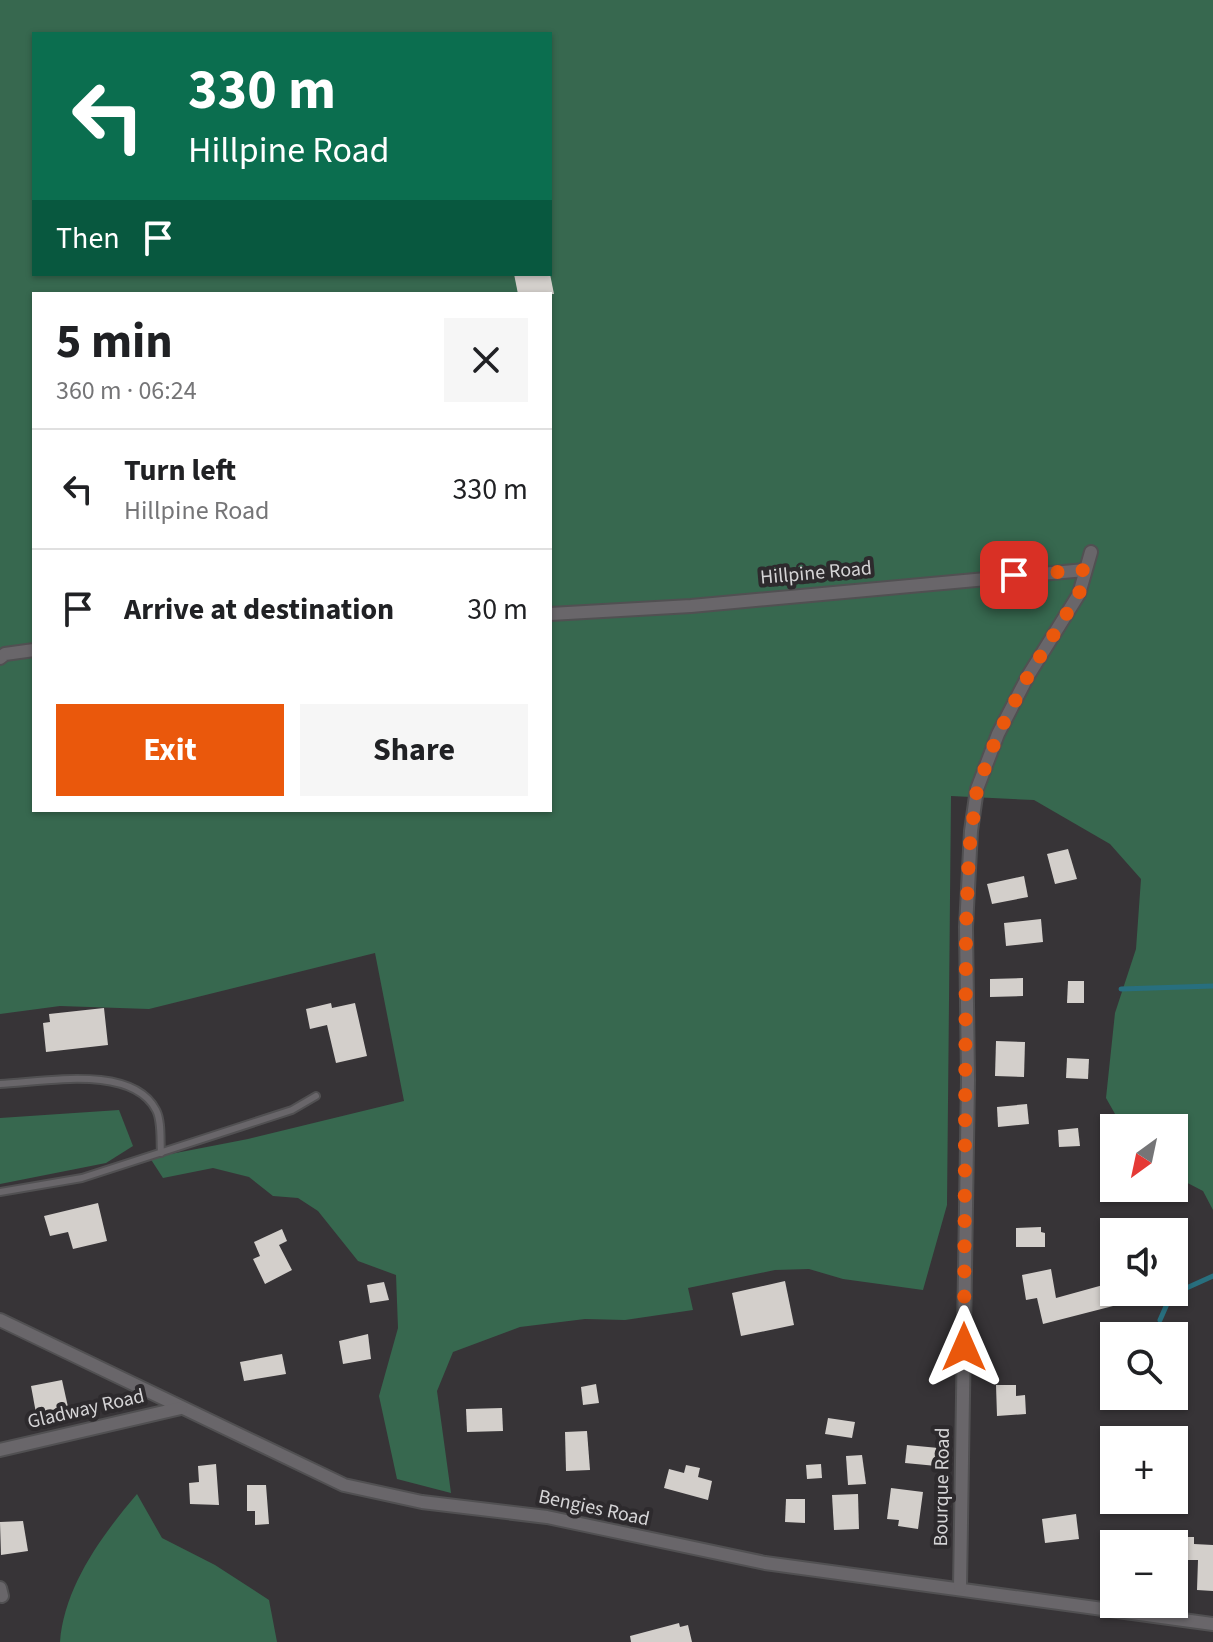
<!DOCTYPE html>
<meta charset="utf-8">
<style>
:root{--surface:#fff;--page:#f6f6f6;--text:#202124;--muted:#757577;--line:#e0e0e0;--accent:#ea580c}
body{margin:0;font-family:"Source Sans 3",sans-serif;background:var(--page);color:var(--text);height:100vh;display:flex;flex-direction:column;font-size:30px;white-space:nowrap}
*{box-sizing:border-box;margin:0}
p{font-size:26px;color:var(--muted)}
.icon{flex:none;width:44px;height:44px;fill:none;stroke:currentColor;stroke-width:2;stroke-linecap:round;stroke-linejoin:round}
.map{position:relative;flex:1;overflow:hidden}
.sheet{position:absolute;left:32px;top:292px;width:520px;height:520px;display:flex;flex-direction:column;background:var(--surface);border-radius:0px;box-shadow:0 2px 6px #0004}
.sheet>*{flex:none}
.top-card{position:absolute;left:32px;top:32px;width:520px;height:244px;border-radius:0px;box-shadow:0 2px 6px #0004;background:#0b6e4f;color:#fff;overflow:hidden}
.needle{width:52px;rotate:213deg}
.buttons{position:absolute;left:1100px;top:1114px;display:grid;gap:16px}
.buttons a{display:grid;place-items:center;width:88px;height:88px;border-radius:0px;background:var(--surface);box-shadow:0 2px 6px #0004;font-size:40px}
.pin{position:absolute;display:grid;place-items:center;width:68px;height:68px;color:#fff;margin:-34px;border-radius:16px;box-shadow:0 4px 12px #0006}
.me{position:absolute;width:88px;margin:-44px;rotate:0deg;stroke-linejoin:round;filter:drop-shadow(0 0 6px #0008)}
.turn{display:flex;align-items:center;gap:28px;height:168px;padding:0 24px;font-size:36px}
.turn .icon{width:104px;height:104px;stroke-width:2.5}
.turn b{display:block;font-size:56px;line-height:68px}
.then{display:flex;align-items:center;height:76px;padding:0 24px;background:#0003;gap:16px;font-size:30px}
.round{display:grid;place-items:center;flex:none;width:84px;height:84px;border-radius:0px;background:var(--page)}
.overview{display:flex;align-items:center;justify-content:space-between;height:136px;padding:0 24px}
h1{font-size:48px;font-weight:700;line-height:60px}
.cta{display:flex;gap:16px;margin-top:auto;padding:16px 24px}
.cta a{flex:1;height:92px;border-radius:0px;background:var(--accent);color:#fff;font-size:32px;font-weight:700;line-height:92px;text-align:center}
.cta a+a{background:var(--page);color:var(--text)}
ul{padding:0;list-style:none}
li{display:flex;align-items:center;gap:24px;height:120px;padding:0 24px;border-top:2px solid var(--line)}
li div{flex:1}
li b{display:block;font-size:30px}
li em{font-style:normal}
.map>svg:first-child{display:block}
</style>
<div class="map">
<svg width="1213" height="1642" viewBox="0 0 1213 1642">
<rect width="100%" height="100%" fill="#373437"/>
<!-- green -->
<g fill="#37684f" fill-rule="evenodd">
<path d="M 0,0 L 1213,0 L 1213,1210 L 1203,1191 L 1174,1176 L 1174,1128 L 1123,1128 L 1106,1098 L 1115,1013 L 1136,949 L 1141,879 L 1110,844 L 1034,800 L 951,796 L 947,1205 L 923,1290 L 843,1279 L 809,1269 L 775,1270 L 688,1288 L 693,1310 L 625,1320 L 585,1319 L 520,1327 L 453,1352 L 437,1391 L 451,1493 L 397,1479 L 379,1396 L 398,1328 L 396,1275 L 358,1261 L 318,1211 L 298,1198 L 273,1196 L 249,1177 L 213,1168 L 163,1178 L 150,1158 L 248,1139 L 404,1101 L 375,953 L 149,1009 L 60,1006 L 0,1014 ZM 34,34 L 550,34 L 550,274 L 34,274 ZM 34,294 L 550,294 L 550,810 L 34,810 Z"/>
<polygon points="119,1110 133,1146 106,1163 0,1184 0,1118"/>
<path d="M 137,1494 L 162,1538 L 215,1565 L 269,1600 L 277,1642 L 60,1642 C 64,1587 102,1535 137,1494 Z"/>
</g>
<g fill="none" stroke-linecap="round" stroke-linejoin="round">
<!-- stream -->
<g stroke="#286f7e" stroke-width="5">
<polyline points="1121,989 1213,986"/>
<polyline points="1160,1320 1171,1295 1213,1276"/>
</g>
</g>
<!-- building -->
<g fill="#d3cfcb">
<polygon points="514,274 550,274 554,294 518,294"/>
<polygon points="1068,849 1077,879 1055,884 1047,854"/>
<polygon points="1024,876 1028,897 992,904 987,884"/>
<polygon points="1041,919 1043,942 1006,946 1004,923"/>
<polygon points="1023,978 1023,996 990,997 990,979"/>
<polygon points="1068,981 1084,981 1084,1003 1067,1003"/>
<polygon points="331,1003 332,1008 355,1003 367,1056 336,1063 327,1025 310,1029 306,1009"/>
<polygon points="104,1008 108,1045 46,1052 43,1023 50,1022 49,1014"/>
<polygon points="996,1041 1025,1042 1024,1077 995,1076"/>
<polygon points="1067,1058 1089,1059 1088,1079 1066,1078"/>
<polygon points="1027,1104 1029,1124 998,1127 997,1107"/>
<polygon points="1078,1128 1080,1146 1059,1147 1058,1130"/>
<polygon points="98,1203 107,1241 73,1249 68,1232 50,1236 44,1216"/>
<polygon points="1041,1227 1041,1232 1045,1233 1045,1247 1016,1247 1016,1228"/>
<polygon points="282,1229 287,1241 279,1245 292,1270 265,1284 253,1259 260,1256 254,1242"/>
<polygon points="1051,1269 1056,1298 1114,1282 1114,1292 1151,1292 1152,1296 1043,1324 1037,1298 1026,1300 1022,1275"/>
<polygon points="785,1281 794,1325 741,1336 732,1293"/>
<polygon points="384,1282 389,1300 370,1303 367,1285"/>
<polygon points="368,1334 371,1359 343,1364 339,1341"/>
<polygon points="282,1354 286,1374 244,1381 240,1362"/>
<polygon points="62,1380 68,1407 36,1413 31,1386"/>
<polygon points="596,1384 599,1403 583,1405 581,1387"/>
<polygon points="996,1385 1016,1385 1016,1396 1025,1395 1026,1414 997,1416"/>
<polygon points="502,1408 503,1431 467,1432 466,1409"/>
<polygon points="828,1418 855,1422 852,1438 825,1434"/>
<polygon points="587,1431 590,1470 566,1471 565,1432"/>
<polygon points="907,1445 949,1449 947,1467 905,1463"/>
<polygon points="862,1455 866,1484 848,1485 846,1456"/>
<polygon points="216,1464 219,1505 190,1504 189,1483 199,1482 198,1466"/>
<polygon points="821,1464 822,1478 807,1479 806,1465"/>
<polygon points="686,1465 700,1468 698,1477 712,1481 708,1500 664,1488 669,1469 684,1473"/>
<polygon points="247,1485 266,1485 269,1524 255,1525 255,1511 247,1511"/>
<polygon points="891,1488 923,1492 918,1529 898,1526 899,1520 887,1519"/>
<polygon points="858,1494 859,1529 834,1530 832,1495"/>
<polygon points="786,1499 805,1499 805,1523 785,1522"/>
<polygon points="1076,1514 1079,1539 1045,1543 1042,1519"/>
<polygon points="23,1521 28,1551 1,1555 0,1522"/>
<polygon points="1174,1537 1194,1537 1194,1544 1213,1545 1213,1591 1197,1590 1198,1560 1174,1560"/>
<polygon points="679,1623 680,1627 688,1625 692,1642 631,1642 630,1636"/>
</g>
<g fill="none" stroke-linecap="round" stroke-linejoin="round">
<!-- service casing -->
<g stroke="#515052" stroke-width="10">
<g id="service">
<path d="M 0,1084 C 44,1082 132,1064 156,1110 C 162,1121 160,1140 161,1153"/>
<polyline points="0,1192 82,1178 292,1110 316,1096"/>
</g>
</g>
<!-- minor casing -->
<g stroke="#515052" stroke-width="16">
<g id="minor">
<polyline points="550,614 691,606 1085,570"/>
<polyline points="0,658 5,654 34,650"/>
<polyline points="0,1320 344,1485 422,1502 547,1517 765,1563 1213,1624"/>
<polyline points="0,1450 181,1408"/>
<polyline points="960,1587 968,1080 966,927 971,831 977,789 998,734 1028,676 1079,594 1091,552"/>
<polyline points="0,1588 2,1596"/>
</g>
</g>
<!-- service -->
<use href="#service" stroke="#69666a" stroke-width="6"/>
<!-- minor -->
<use href="#minor" stroke="#69666a" stroke-width="12"/>
</g>
<g fill="none" stroke-linecap="round" stroke-linejoin="round">
<!-- route -->
<polyline stroke="#ea580c" stroke-width="14" stroke-dasharray="0 25.2" points="964,1347 966,927 969,851 977,789 998,734 1028,676 1079,594 1085,570 1014,575"/>
</g>
<g text-anchor="middle" dominant-baseline="central" stroke-width="8" stroke-linejoin="round" paint-order="stroke">
<!-- street labels -->
<g font-size="20" fill="#d5d4d6" stroke="#2d2a2d">
<text transform="translate(816 573) rotate(-5)">Hillpine Road</text>
<text transform="translate(86 1409) rotate(-13)">Gladway Road</text>
<text transform="translate(942 1487) rotate(-89)">Bourque Road</text>
<text transform="translate(594 1508) rotate(12)">Bengies Road</text>
</g>
</g>
</svg>
<div class="buttons">
<a><svg class="needle" viewBox="-14 -14 28 28"><path d="M0-13l5 13h-10z" fill="#e53935"/><path d="M0 13l5-13h-10z" fill="#757577"/></svg></a>
<a><svg class="icon" aria-label="sound" viewBox="0 0 24 24"><path d="M4 9h4l5-4v14l-5-4H4zM17 9q2 3 0 6"/></svg></a>
<a><svg class="icon" aria-label="search" viewBox="0 0 24 24"><circle cx="10" cy="10" r="6"/><path d="M15 15l6 6"/></svg></a>
<a>+</a>
<a>−</a>
</div>
<div class="pin" style="left:1014px;top:575px;background:#d93025"><svg class="icon" aria-label="arrive" viewBox="0 0 24 24"><path d="M6 21V4h12l-3 4 3 4H6"/></svg></div>
<svg class="me" style="left:964px;top:1347px" viewBox="-20 -20 40 40"><path d="M0-17L14 15 0 8-14 15z" fill="#ea580c" stroke="#fff" stroke-width="4"/></svg>
<div class="top-card">
<div class="turn"><svg class="icon" aria-label="left" viewBox="0 0 24 24"><path d="M17 20v-9H6M10 6l-5 5 5 5"/></svg><div><b>330 m</b>Hillpine Road</div></div>
<div class="then">Then<svg class="icon" aria-label="arrive" viewBox="0 0 24 24"><path d="M6 21V4h12l-3 4 3 4H6"/></svg></div>
</div>
<section class="sheet">
<div class="overview"><div><h1>5 min</h1><p>360 m · 06:24</p></div><a class="round"><svg class="icon" aria-label="close" viewBox="0 0 24 24"><path d="M6 6l12 12M18 6L6 18"/></svg></a></div>
<ul>
<li><svg class="icon" aria-label="left" viewBox="0 0 24 24"><path d="M17 20v-9H6M10 6l-5 5 5 5"/></svg><div><b>Turn left</b><p>Hillpine Road</p></div><em>330 m</em></li>
<li><svg class="icon" aria-label="arrive" viewBox="0 0 24 24"><path d="M6 21V4h12l-3 4 3 4H6"/></svg><div><b>Arrive at destination</b></div><em>30 m</em></li>
</ul>
<div class="cta"><a>Exit</a><a>Share</a></div>
</section>
</div>
